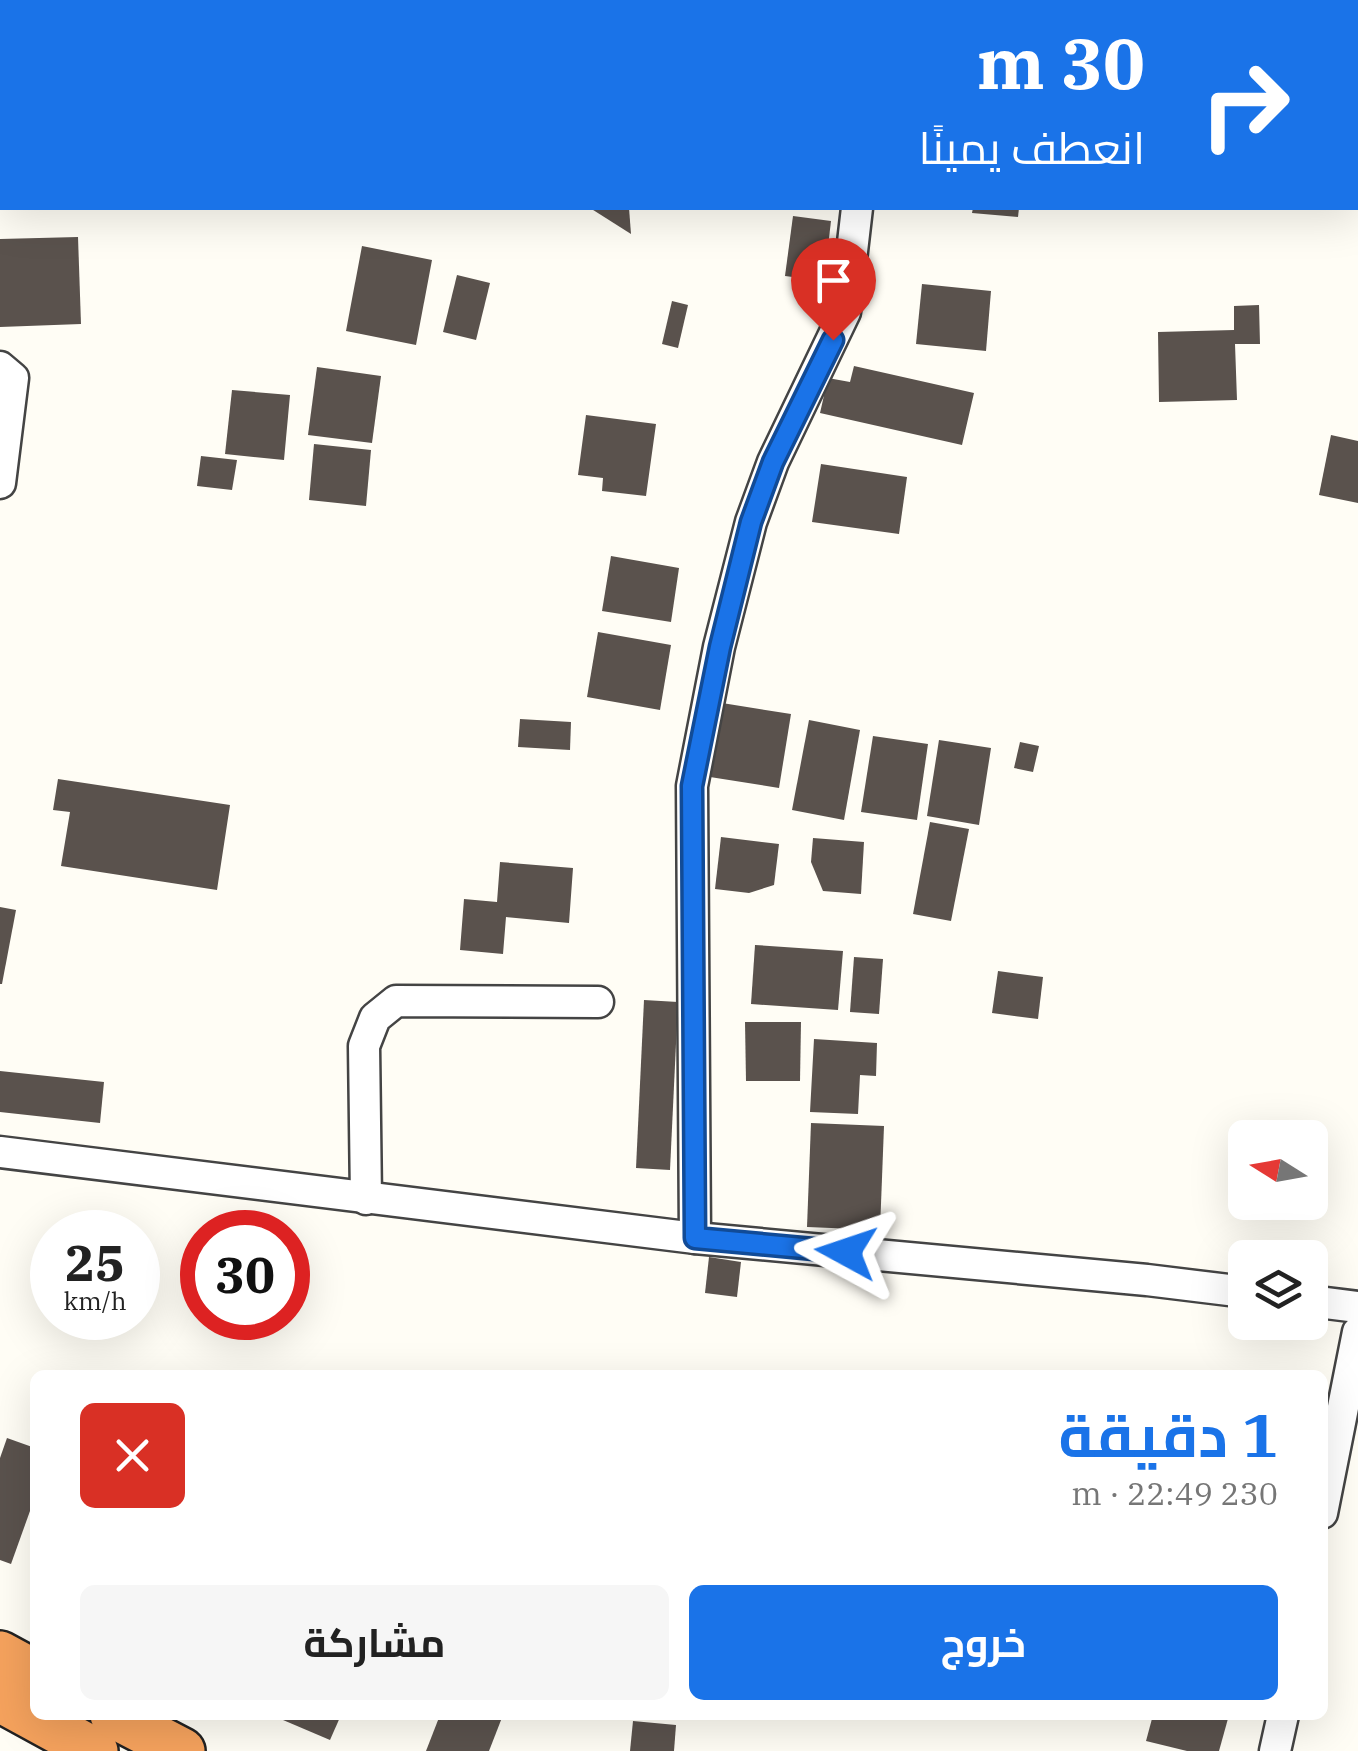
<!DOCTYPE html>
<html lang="ar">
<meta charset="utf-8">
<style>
:root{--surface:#fff;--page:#f6f6f6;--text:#222;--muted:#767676;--accent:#1a73e8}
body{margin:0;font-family:"IBM Plex Serif",Cairo,serif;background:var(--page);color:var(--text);direction:rtl;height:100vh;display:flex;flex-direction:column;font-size:38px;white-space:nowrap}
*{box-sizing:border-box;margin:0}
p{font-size:32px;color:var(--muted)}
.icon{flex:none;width:55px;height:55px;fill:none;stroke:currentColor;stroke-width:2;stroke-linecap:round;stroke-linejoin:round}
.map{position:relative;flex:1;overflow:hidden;direction:ltr}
.details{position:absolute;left:30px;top:1370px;width:1298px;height:350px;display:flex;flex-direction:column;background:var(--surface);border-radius:15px;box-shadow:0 10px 40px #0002;direction:rtl}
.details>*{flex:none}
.banner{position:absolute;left:0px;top:0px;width:1360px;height:210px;box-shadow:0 10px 40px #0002;direction:rtl;background:#1a73e8;color:#fff;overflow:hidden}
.needle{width:65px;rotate:281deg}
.tools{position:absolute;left:1228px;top:1120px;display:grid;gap:20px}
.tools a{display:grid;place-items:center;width:100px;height:100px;border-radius:15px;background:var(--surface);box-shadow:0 10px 40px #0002;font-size:50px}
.speed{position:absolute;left:30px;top:1210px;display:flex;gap:20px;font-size:50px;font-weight:700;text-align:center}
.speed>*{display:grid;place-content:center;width:130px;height:130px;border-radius:50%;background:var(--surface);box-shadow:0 10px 40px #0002;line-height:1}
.speed small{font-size:25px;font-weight:400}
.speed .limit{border:15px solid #d22;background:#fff;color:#111}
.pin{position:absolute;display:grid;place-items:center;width:85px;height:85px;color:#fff;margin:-102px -42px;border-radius:50% 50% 50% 0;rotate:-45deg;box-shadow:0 0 10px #0007}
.pin .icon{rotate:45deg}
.me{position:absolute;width:110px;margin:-55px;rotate:275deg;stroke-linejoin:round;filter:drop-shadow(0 0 8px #0008)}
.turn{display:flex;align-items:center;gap:35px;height:210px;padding:0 50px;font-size:45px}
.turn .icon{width:130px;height:130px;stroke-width:2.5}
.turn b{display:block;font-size:70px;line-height:85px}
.round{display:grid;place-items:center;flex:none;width:105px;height:105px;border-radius:15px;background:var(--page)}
.summary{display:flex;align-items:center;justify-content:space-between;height:170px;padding:0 50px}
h1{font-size:60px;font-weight:700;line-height:75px;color:var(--accent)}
.action{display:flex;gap:20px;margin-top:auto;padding:20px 50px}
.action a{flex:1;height:115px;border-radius:15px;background:var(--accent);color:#fff;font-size:40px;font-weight:700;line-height:115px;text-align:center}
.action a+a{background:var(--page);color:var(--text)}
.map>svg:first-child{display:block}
</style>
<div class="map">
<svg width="1358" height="1751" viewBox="0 0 1358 1751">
<rect width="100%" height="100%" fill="#fffdf5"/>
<!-- building -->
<g fill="#5a524d">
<polygon points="590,208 629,208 631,234"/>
<polygon points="973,208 1019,208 1018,217 972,213"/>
<polygon points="793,216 831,221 824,281 785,276"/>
<polygon points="78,237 81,324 0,327 0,239"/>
<polygon points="362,246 432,260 416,345 346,331"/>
<polygon points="457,275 490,283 476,340 443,332"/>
<polygon points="922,284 991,291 986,351 916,344"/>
<polygon points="672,301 688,305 678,348 662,344"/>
<polygon points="1259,305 1260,344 1235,344 1237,400 1159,402 1158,332 1234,330 1234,306"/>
<polygon points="854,366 974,393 962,445 820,413 828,378 850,382"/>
<polygon points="317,367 381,376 372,443 308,435"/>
<polygon points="232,390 290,395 284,460 225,454"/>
<polygon points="586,415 656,424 646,496 602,491 603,478 578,475"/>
<polygon points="1331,435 1358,441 1358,503 1319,495"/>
<polygon points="314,444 371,450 366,506 309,500"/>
<polygon points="201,456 237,460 232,490 197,486"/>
<polygon points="821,464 907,477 899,534 812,522"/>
<polygon points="611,556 679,568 671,622 602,611"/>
<polygon points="598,632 671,645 660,710 587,697"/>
<polygon points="722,703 791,714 779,788 710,777"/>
<polygon points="520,719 571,722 570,750 518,747"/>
<polygon points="809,720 860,730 844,820 792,810"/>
<polygon points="873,736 928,744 917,820 861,812"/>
<polygon points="939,740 991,748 979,825 927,816"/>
<polygon points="1020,742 1039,746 1033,772 1014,768"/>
<polygon points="58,779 230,805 217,890 61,866 70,812 53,810"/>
<polygon points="930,822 969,829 951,921 913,914"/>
<polygon points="721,837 779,844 774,885 749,893 715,889"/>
<polygon points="813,838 864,842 861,894 823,891 811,862"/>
<polygon points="500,862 573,868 569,923 506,917 503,954 460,950 464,899 497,902"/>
<polygon points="0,907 16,910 2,984 0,984"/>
<polygon points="755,945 843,951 838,1010 751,1004"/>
<polygon points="854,957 883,959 879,1014 850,1012"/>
<polygon points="998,971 1043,977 1038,1019 992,1013"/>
<polygon points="644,1000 678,1002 670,1170 636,1168"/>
<polygon points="745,1022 801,1022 800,1081 746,1081"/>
<polygon points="814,1039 877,1043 876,1076 860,1075 858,1114 810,1112"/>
<polygon points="0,1071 104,1082 100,1123 0,1112"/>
<polygon points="811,1123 884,1126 880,1230 807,1227"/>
<polygon points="709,1257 741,1262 737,1297 705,1293"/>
<polygon points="7,1438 35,1448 35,1497 11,1564 0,1560 0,1458"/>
<polygon points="285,1715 341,1715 330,1740 283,1720"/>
<polygon points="440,1715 503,1715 489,1751 426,1751"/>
<polygon points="1153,1715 1229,1715 1219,1751 1187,1751 1146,1741"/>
<polygon points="633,1721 676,1725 674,1751 630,1751"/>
</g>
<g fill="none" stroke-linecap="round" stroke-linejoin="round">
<!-- minor casing -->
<g stroke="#444" stroke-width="35">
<g id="minor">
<polyline points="874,2 874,0"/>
<polyline points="0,367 13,378 0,483"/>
<polyline points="0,1152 695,1238 1147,1280 1245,1292"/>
<polyline points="366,1199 364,1046 375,1018 396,1001 598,1002"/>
<polyline points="695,1238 692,786 719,647 751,522 773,462 845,312 857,208"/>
<polyline points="1310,1301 1358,1307"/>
<polyline points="1322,1513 1358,1332"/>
<polyline points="1275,1751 1283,1715"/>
</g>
</g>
<!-- highway casing -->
<g stroke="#222" stroke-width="50">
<g id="highway">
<polyline points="0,1654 35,1673"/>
<polyline points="0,1699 95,1751"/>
<polyline points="113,1715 182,1751"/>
</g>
</g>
<!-- minor -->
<use href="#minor" stroke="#fff" stroke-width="30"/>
<!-- highway -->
<use href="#highway" stroke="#f5a25d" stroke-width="45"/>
</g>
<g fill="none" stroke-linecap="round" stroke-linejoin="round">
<!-- route casing -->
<g stroke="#114b97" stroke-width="25">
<polyline id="route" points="833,340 773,462 751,522 720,647 692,786 695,1238 846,1252"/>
</g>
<!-- route -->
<use href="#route" stroke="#1a73e8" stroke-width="18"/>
</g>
</svg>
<div class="tools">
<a><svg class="needle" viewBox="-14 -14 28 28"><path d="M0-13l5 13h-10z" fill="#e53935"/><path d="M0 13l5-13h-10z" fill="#767676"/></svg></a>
<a><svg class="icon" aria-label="layers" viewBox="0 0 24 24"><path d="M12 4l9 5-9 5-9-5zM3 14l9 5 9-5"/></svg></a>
</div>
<div class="speed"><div>25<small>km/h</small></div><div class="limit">30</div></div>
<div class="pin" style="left:833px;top:340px;background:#d93025"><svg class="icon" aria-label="arrive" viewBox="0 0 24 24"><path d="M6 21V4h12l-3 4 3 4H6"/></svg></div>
<svg class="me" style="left:846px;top:1252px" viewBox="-20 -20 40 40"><path d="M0-17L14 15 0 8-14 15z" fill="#1a73e8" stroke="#fff" stroke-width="4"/></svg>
<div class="banner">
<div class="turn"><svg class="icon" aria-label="right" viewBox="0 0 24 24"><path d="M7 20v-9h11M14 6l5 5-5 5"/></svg><div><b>30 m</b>انعطف يمينًا</div></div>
</div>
<section class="details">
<div class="summary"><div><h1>1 دقيقة</h1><p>230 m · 22:49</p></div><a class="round" style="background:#d93025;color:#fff"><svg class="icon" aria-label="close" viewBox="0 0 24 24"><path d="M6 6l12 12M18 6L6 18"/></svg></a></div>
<div class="action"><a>خروج</a><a>مشاركة</a></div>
</section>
</div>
